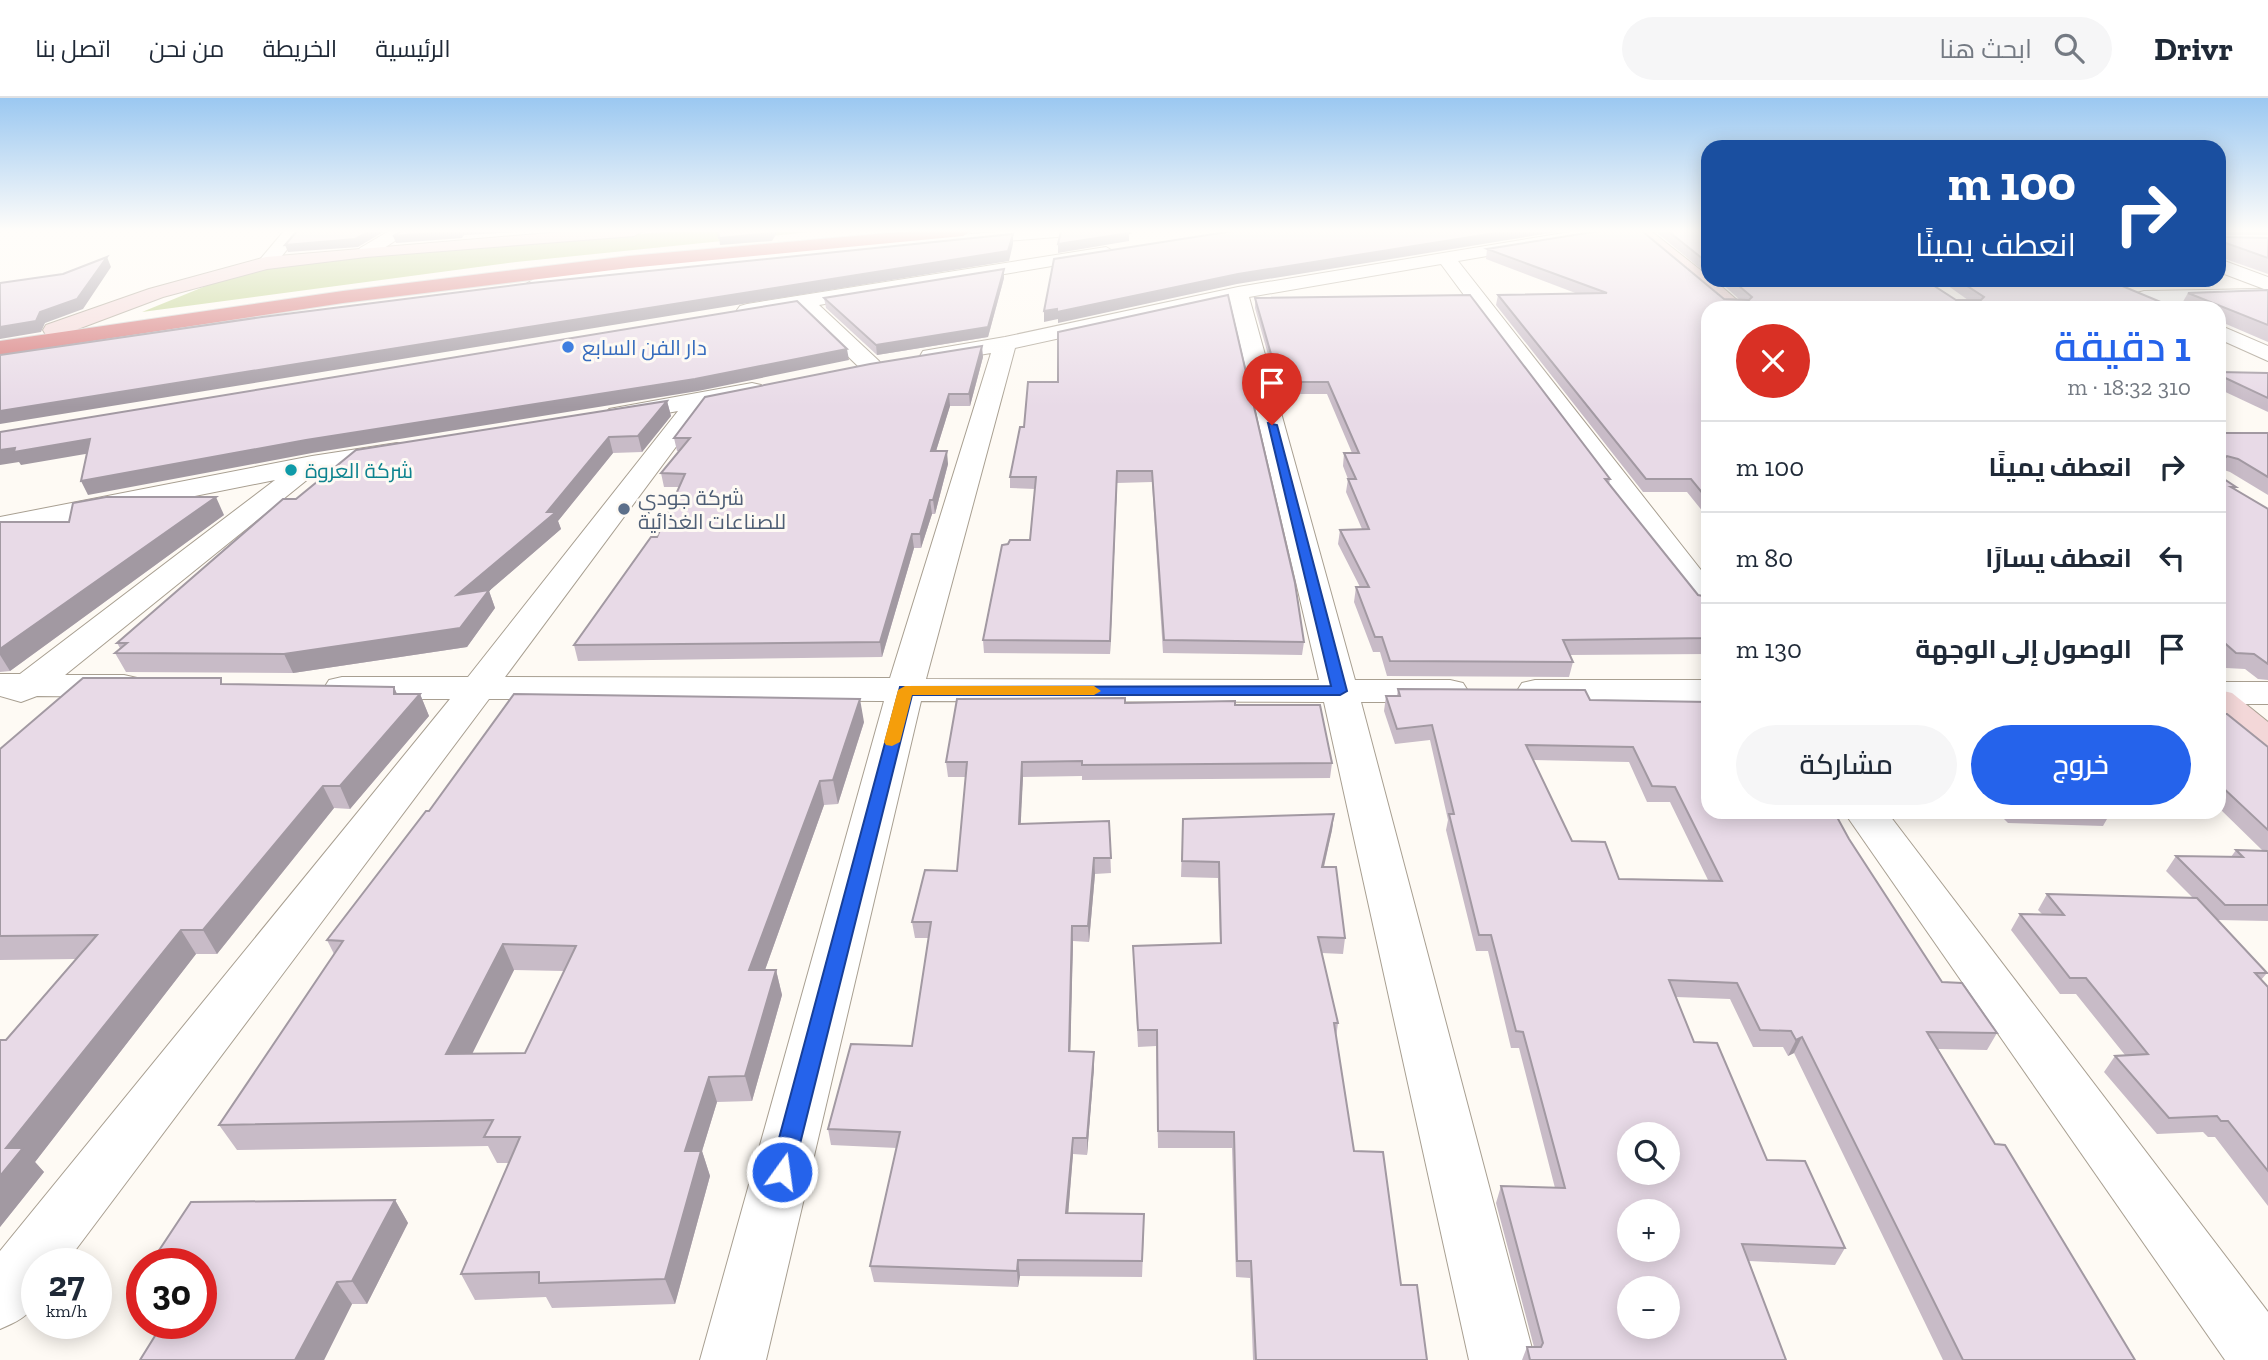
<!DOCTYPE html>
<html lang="ar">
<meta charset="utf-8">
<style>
:root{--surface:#fff;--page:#f6f6f7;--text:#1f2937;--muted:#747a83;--line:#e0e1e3;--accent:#2563eb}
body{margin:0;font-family:"Zilla Slab",Cairo,serif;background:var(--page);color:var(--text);direction:rtl;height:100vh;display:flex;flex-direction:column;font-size:26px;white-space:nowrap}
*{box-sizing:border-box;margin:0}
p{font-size:23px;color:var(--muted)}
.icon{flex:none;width:38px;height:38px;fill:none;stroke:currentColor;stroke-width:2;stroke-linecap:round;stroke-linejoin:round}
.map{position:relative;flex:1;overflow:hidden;direction:ltr}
.panel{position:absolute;left:1701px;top:203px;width:525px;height:518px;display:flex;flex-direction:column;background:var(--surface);border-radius:21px;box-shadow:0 4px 18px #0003;direction:rtl}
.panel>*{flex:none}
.guide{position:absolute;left:1701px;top:42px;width:525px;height:147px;border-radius:21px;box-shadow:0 4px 18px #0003;direction:rtl;background:#1a4fa0;color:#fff;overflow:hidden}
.buttons{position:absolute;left:1617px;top:1024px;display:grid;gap:14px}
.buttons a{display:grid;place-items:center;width:63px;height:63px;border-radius:50%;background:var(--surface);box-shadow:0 4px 18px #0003;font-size:35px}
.speed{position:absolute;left:21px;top:1150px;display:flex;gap:14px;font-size:35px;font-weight:700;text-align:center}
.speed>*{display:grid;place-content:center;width:91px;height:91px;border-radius:50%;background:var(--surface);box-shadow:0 4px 18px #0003;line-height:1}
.speed small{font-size:18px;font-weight:400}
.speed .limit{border:10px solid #d22;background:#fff;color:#111}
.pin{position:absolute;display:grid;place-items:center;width:60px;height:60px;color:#fff;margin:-72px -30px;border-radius:50% 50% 50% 0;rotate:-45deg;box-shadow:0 0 7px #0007}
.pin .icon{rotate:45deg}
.me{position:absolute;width:77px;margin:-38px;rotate:14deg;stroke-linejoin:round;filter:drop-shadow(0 0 5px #0008)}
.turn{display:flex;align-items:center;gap:24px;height:147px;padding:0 35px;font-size:32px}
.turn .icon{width:91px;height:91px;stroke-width:2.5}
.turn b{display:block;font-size:49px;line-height:60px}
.round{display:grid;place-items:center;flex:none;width:74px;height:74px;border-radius:37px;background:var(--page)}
.headline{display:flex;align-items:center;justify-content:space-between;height:119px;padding:0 35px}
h1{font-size:42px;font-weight:600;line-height:52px;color:var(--accent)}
.cta{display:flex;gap:14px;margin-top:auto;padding:14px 35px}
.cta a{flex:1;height:80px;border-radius:42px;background:var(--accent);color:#fff;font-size:28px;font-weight:600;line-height:80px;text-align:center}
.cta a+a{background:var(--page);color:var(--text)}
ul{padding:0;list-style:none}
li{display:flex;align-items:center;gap:21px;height:91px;padding:0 35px;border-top:2px solid var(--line)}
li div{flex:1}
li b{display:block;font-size:26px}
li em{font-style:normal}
header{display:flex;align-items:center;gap:42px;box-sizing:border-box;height:98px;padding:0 35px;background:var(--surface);border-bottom:2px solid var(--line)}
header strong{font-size:33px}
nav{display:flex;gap:38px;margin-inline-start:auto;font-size:24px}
.search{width:490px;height:63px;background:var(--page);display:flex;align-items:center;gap:18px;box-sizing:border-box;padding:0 24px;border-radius:38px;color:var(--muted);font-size:26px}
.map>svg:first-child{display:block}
</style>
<header>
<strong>Drivr</strong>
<div class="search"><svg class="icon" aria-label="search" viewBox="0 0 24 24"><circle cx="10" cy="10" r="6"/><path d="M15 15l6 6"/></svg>ابحث هنا</div>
<nav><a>الرئيسية</a><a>الخريطة</a><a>من نحن</a><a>اتصل بنا</a></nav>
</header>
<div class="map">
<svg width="2268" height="1262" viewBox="0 0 2268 1262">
<rect width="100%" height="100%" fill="#fefaf4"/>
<!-- green -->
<polygon fill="#bfd18b" points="674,133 820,133 516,164 142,214 223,181 300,164"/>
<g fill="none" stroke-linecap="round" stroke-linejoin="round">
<!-- street casing -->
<g stroke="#a89f91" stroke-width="2">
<g id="street">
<polygon points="284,133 302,133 273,169 259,169 257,165"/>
<polygon points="389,133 410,133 372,158 360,158 357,154 360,150"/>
<polygon points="1009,133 1078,133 1069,138 845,156 536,192 526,186 536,180 845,146"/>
<path d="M 1576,133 L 1613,133 L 1604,138 L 1458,163 L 1708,481 L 1708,513 L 1696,510 L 1441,166 L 1249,199 L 1355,582 L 1450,582 L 1463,585 L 1468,593 L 1463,601 L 1450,604 L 1361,604 L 1535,1262 L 1469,1262 L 1324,604 L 921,603 L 766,1262 L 700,1262 L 884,603 L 489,601 L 65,1166 L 37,1166 C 37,1205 40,1215 0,1231 L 0,1153 L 450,601 L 342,601 L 329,598 L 324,590 L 329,582 L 342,579 L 468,579 L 678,313 L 618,324 L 609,321 L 605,316 L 609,311 L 752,285 L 761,287 L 764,292 L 761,297 L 707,307 L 505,579 L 890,580 L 991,255 L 931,265 L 923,263 L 920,258 L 923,253 L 1005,239 L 1238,189 ZM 1230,203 L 1319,582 L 926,581 L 1015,250 Z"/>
<polygon points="1106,149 1115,154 1112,158 819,207 879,263 883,268 879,273 863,273 798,210 747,218 740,216 737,212 740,208 747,206"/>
<polygon points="2219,161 2268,179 2268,203 2144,205 2137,203 2134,199 2137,195 2144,193 2264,191 2219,174"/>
<polygon points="2219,227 2268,248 2268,263 2219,241"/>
<polygon points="397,345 406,347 410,353 406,359 318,373 65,577 124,577 137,580 142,588 137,596 124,599 37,598 21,604 0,598 0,576 20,576 275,382 0,437 0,419 312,358"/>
<polygon points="1535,582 1708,582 1708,604 1535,604 1522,601 1517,593 1522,585"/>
<rect x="2219" y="584" width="49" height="22"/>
<polygon points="1844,714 1887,714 2268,1214 2268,1262 2225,1262"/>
</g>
</g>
<!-- secondary casing -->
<g stroke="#a89f91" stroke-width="2">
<g id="secondary">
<polygon points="573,133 643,133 634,138 366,159 267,171 163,199 62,237 46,237 43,232 46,227 149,191 266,159"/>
<polygon points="1632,133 1651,133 1708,178 1708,182 1714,182 1746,210 1723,210"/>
<polygon points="2219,592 2232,595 2268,624 2268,655 2254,651 2219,622"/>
</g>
</g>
<!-- highway casing -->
<g stroke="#d6d5d4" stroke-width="2">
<polygon id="highway" points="911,133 972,133 963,138 629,170 343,205 0,257 0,243 343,193 629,158"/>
</g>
<!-- street -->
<use href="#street" fill="#fff" fill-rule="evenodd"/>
<!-- secondary -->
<use href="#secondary" fill="#f3d7d8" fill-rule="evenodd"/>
<!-- highway -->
<use href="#highway" fill="#d67a7c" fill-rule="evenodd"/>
</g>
<!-- wall -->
<g fill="#c8bbc7" fill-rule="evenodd">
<polygon points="1655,133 1708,133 1708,177"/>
<polygon points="2219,133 2268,133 2268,137 2223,137 2224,139 2268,140 2268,176 2220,159 2219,160"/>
<polygon points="1487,151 1724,201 1740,202 1718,182 1926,182 1956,202 1968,202 1940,182 2108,182 2175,210 1708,210 1708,420 1687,394 1643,394 1496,207 1498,197 1578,196 1486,161"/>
<polygon points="1004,180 988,239 877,257 826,210 824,200"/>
<polygon points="2268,192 2268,244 2219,223 2219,210 2188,210 2181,207 2188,195"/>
<polygon points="1255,200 1610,381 1609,386 1698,497 1708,499 1708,556 1570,557 1573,564 1569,579 1387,578 1380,554 1373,554 1354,504 1356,489 1360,489 1338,446 1340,432 1362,431 1346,394 1348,381 1343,368 1344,355 1352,355 1327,296 1279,296 1255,210"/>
<polygon points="1058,234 1304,544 1302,557 1163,555 1152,384 1117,385 1110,556 984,555 983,542 1030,442 1035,391 1010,390 1010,379 1024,329 1058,284"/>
<polygon points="983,259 970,308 950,308 936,353 948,366 935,416 932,416 921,450 914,450 882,559 578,563 574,547 657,439 679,389 664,389 661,375 680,353 677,353 674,340"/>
<polygon points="2219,274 2268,275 2268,314 2219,291"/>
<polygon points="667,303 671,318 642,354 613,355 558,423 561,431 489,493 495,510 467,549 293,575 126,574 115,555 120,550 117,545 296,401"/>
<polygon points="2219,335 2268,335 2268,397 2230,374 2224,372 2224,381 2236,389 2235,391 2268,411 2268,582 2258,581 2245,571 2226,570 2219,564"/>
<polygon points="224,417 10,573 0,574 0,424 69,424"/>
<polygon points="223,586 394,589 397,596 420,596 429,618 350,711 334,710 217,856 196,856 35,1064 44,1074 0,1129 0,942 6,942 76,861 0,862 0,651"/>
<path d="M 1398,591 L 1590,602 L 1849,741 L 1942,884 L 1997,935 L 1987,952 L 1938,951 L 1995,1046 L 2135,1262 L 1943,1262 L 1794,955 L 1788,958 L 1783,949 L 1753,949 L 1730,901 L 1676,899 L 1694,944 L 1767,1062 L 1845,1150 L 1835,1167 L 1749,1163 L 1786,1262 L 1522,1262 L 1527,1249 L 1534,1249 L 1496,1105 L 1501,1088 L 1555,1090 L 1519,950 L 1511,950 L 1488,853 L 1476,853 L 1446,732 L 1448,722 L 1430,642 L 1395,646 L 1384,613 L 1386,598 L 1397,598 ZM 1533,662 L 1629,664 L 1647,704 L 1670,704 L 1708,782 L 1619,781 L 1572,743 Z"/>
<polygon points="1125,605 1235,607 1332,665 1330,680 1082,682 1082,678 1023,679 1020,726 1109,723 1111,775 1095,776 1089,844 1073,843 1070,953 1094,970 1087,1057 1073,1056 1068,1115 1144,1132 1142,1179 1020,1178 1018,1189 874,1184 870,1168 897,1050 831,1047 828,1031 912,948 929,840 915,840 912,824 957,773 966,679 948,679 946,664"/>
<polygon points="2219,616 2268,649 2268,823 2218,822 2267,875 2261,882 2268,889 2268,1108 2215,1039 2208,1039 2203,1034 2157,1036 2104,974 2115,958 2125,957 2076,896 2060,896 2011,832 2020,816 2042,816 2038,812 2047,796 2193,800 2166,773 2176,758 2231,759 2236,752 2263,753 2219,710"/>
<path d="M 864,624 L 838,706 L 824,707 L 765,872 L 776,872 L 782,897 L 752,1003 L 717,1004 L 702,1053 L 710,1078 L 675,1206 L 552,1210 L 546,1199 L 475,1202 L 461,1176 L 509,1065 L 497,1065 L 488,1048 L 237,1052 L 219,1027 L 334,856 L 327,842 L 429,713 ZM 514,872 L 564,873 L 525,955 L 472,956 Z"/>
<polygon points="1939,714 2111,714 2103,728 2008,725 2004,721 1942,717"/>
<polygon points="1334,716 1332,732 1324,769 1345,840 1343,856 1322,855 1338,925 1336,940 1354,1053 1427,1262 1253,1262 1250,1180 1236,1179 1232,1050 1158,1050 1156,948 1138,949 1133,848 1220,845 1218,780 1181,779 1183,721"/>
<polygon points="395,1102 408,1125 367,1206 352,1206 324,1262 140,1262"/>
</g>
<!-- shaded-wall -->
<g fill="#a299a2">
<polygon points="370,133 385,133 358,149 288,154 285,147"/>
<polygon points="457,133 535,133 464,137 462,140 396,145 393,138"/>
<polygon points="772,133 778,133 772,143 720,147 719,140"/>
<polygon points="1508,133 1563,133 1237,186 1058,225 1058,221 1044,224 1044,213 1238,176"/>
<polygon points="1129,135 1129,143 1058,155 1058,146"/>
<polygon points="1013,136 1013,146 1009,163 0,326 0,313"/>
<polygon points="107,159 111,169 83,211 45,225 41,234 0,241 0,229 40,214"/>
<polygon points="1004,171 1004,180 988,239 877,257 876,247"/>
<polygon points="982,248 983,259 970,308 969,296"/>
<polygon points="847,251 849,262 698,293 312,355 88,397 81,383 306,342"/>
<polygon points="949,296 950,308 932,366 931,353"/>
<polygon points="667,303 671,318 642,354 638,338"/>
<polygon points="609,339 613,355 558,423 561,431 489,493 495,510 467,549 293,575 284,556 457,497 547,414"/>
<polygon points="90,341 97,354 21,367 19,364 0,367 0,352"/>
<polygon points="947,353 948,366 935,416 933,402"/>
<polygon points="1117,373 1117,385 1110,556 1110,543"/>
<polygon points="216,399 224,417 10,573 0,557 0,551"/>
<polygon points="930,402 932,416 921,450 920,436"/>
<polygon points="912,436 914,450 882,559 880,544"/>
<polygon points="394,589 403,611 420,596 429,618 350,711 340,688 394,596"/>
<polygon points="860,601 864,624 838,706 833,682"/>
<polygon points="1022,664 1023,679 1020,741 1019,726"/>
<polygon points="820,683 824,707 756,897 749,872"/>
<polygon points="323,688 334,710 217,856 203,832"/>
<polygon points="1334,716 1332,732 1320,785 1322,769"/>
<polygon points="1094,760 1095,776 1089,844 1088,828"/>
<polygon points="1072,828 1073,843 1070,969 1069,953"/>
<polygon points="181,832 196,856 35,1064 44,1074 0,1129 0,1078 6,1050"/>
<polygon points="503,846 514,872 459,982 446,956"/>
<polygon points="776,872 782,897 752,1003 745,978"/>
<polygon points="1802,939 1794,955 1788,958 1796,942"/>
<polygon points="1094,954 1094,970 1087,1057 1087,1040"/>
<polygon points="709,979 717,1004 702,1053 710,1078 675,1206 665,1181 685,1053"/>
<polygon points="1073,1040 1073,1056 1067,1131 1066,1115"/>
<polygon points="395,1102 408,1125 367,1206 352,1183"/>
<polygon points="1018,1162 1020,1178 1018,1189 1017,1173"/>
<polygon points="337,1184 352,1206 324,1262 295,1262"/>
</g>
<!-- building -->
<g fill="#e8dae7" stroke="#a299a2" stroke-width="2" fill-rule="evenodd">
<polygon points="297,133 370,133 355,141 285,147"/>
<polygon points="402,133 457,133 393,138"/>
<polygon points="718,133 772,133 771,135 719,140"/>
<polygon points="1061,133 1124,133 1129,135 1058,146"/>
<polygon points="1233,133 1508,133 1238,176 1057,214 1057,211 1044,213 1054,161"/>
<polygon points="1599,133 1642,133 1724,201 1749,202 1752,199 1732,182 1925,182 1956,202 1981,202 1984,199 1958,182 2108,182 2175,210 1708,210 1708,402 1691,381 1646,381 1498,197 1607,195 1487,151"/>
<polygon points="1668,133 1708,133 1708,165"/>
<polygon points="2219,133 2223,133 2224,139 2268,140 2268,160 2226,145 2223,152 2219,151"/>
<polygon points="1013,136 1008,153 0,313 0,257 262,219 531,185"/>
<polygon points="107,159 77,201 40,214 36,223 0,229 0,185 63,176"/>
<polygon points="1004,171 988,229 876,247 824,200"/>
<polygon points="2268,192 2268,227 2188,195"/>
<polygon points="1228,197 1295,485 1304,544 1164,542 1152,373 1117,373 1110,543 983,542 1002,447 1008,446 1010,442 1030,442 1036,379 1010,379 1020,329 1024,329 1028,284 1058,284 1058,234"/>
<polygon points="1470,197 1610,381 1605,381 1698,497 1708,499 1708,540 1563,542 1573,564 1390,563 1382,539 1375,539 1356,489 1369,489 1340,432 1369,431 1348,381 1356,381 1344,355 1359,355 1328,284 1279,284 1255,200"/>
<polygon points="797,203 847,251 695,281 306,342 81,383 90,341 14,354 15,350 0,352 0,334"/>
<polygon points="982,248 969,296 949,296 931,353 947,353 933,402 930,402 920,436 912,436 880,544 574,547 651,439 657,439 685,376 661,375 690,340 674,340 705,299 870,266"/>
<polygon points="2219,274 2268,275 2268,300 2219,277"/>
<polygon points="667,303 638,338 609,339 547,414 556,414 457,497 489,492 460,530 284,556 115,555 127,545 117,545 283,401 296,401 356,352"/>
<polygon points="2219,335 2268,335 2268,379 2238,361 2227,358 2224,361 2224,381 2236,389 2231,389 2268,411 2268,566 2254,556 2236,555 2219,540"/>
<polygon points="106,399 216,399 0,551 0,424 69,424 73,405"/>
<polygon points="83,580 221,580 221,586 394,589 394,596 420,596 340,688 323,688 203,832 181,832 6,1050 23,1050 0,1078 0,942 6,942 97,837 0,838 0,651"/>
<path d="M 1398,591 L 1585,592 L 1590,602 L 1708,604 L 1708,714 L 1833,714 L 1837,719 L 1849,741 L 1942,884 L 1962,885 L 1997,935 L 1927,934 L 1995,1046 L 2005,1047 L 2135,1262 L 1963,1262 L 1802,939 L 1796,942 L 1791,933 L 1760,932 L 1737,885 L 1669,882 L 1694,944 L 1717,945 L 1767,1062 L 1805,1063 L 1845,1150 L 1742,1146 L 1786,1262 L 1530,1262 L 1527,1249 L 1541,1249 L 1543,1245 L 1501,1088 L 1565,1090 L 1523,934 L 1516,933 L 1491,837 L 1479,837 L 1449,716 L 1454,716 L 1432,627 L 1397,631 L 1386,598 L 1400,598 ZM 1526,647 L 1633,649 L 1652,688 L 1675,689 L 1722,783 L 1619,781 L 1605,744 L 1572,743 ZM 1629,1036 L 1668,1036 L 1668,1074 L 1629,1074 ZM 1629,1113 L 1668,1113 L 1668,1152 L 1629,1152 ZM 1629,1190 L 1668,1190 L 1668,1228 L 1629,1228 Z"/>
<path d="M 514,596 L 860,601 L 833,682 L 820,683 L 749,872 L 776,872 L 745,978 L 709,979 L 685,1053 L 701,1053 L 665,1181 L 539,1185 L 539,1174 L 461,1176 L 520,1039 L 484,1039 L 493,1022 L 219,1027 L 343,843 L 327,842 L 426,713 L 429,713 ZM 503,846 L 576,848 L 525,955 L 446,956 Z"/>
<polygon points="1125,600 1125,605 1235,603 1235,607 1320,607 1332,665 1082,667 1082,663 1022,664 1019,726 1109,723 1111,760 1094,760 1088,828 1072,828 1069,953 1094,954 1087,1040 1073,1040 1066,1115 1144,1116 1142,1163 1018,1162 1017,1173 870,1168 900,1034 828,1031 851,946 912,948 931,824 912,824 925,772 957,773 967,664 946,664 957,601"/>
<polygon points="2219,616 2227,616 2268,649 2268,732 2219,686"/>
<polygon points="1334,716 1322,769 1336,769 1345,840 1318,839 1338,925 1334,925 1354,1053 1383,1054 1401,1187 1417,1187 1427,1262 1256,1262 1251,1163 1237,1163 1234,1034 1158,1033 1157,932 1138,932 1133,848 1221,845 1219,764 1182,763 1183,721"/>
<polygon points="2236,752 2268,753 2268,807 2225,807 2176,758 2243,759"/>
<polygon points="2047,796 2197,800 2267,875 2255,875 2268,889 2268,1073 2228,1023 2221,1023 2217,1018 2169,1020 2115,958 2148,956 2086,880 2070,880 2020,816 2064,817"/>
<polygon points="395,1102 352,1183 337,1184 295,1262 140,1262 163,1225 201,1225 201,1166 150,1166 191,1104"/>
<polygon points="142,1178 142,1186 137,1186"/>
</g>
<!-- sky -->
<linearGradient id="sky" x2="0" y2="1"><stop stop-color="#9bc8f1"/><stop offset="0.43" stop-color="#fffdfa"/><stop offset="1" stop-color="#fffdfa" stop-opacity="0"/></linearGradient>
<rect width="2268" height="309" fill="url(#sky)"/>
<!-- route -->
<polygon fill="#2563eb" stroke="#184099" stroke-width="2" points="1268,325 1277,327 1347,593 1340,597 912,597 793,1074 790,1082 782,1085 773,1082 770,1074 900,589 1331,588"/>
<!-- slow -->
<polygon fill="#f59e0b" points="905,588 1094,588 1101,593 1094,597 912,597 900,644 892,648 886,647 884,644 898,592"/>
<!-- markers -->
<circle fill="#3f7fe0" stroke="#fefaf4" stroke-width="2.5" cx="568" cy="249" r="7"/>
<circle fill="#0f9aa8" stroke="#fefaf4" stroke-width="2.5" cx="291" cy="372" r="7"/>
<circle fill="#5c6f8a" stroke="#fefaf4" stroke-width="2.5" cx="624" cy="411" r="7"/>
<g text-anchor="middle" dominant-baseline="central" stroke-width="6" stroke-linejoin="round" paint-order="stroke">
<!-- far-shop labels -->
<g font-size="21" fill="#366cbe" stroke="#fefaf4" text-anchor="start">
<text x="582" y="249">دار الفن السابع</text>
</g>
<!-- far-culture labels -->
<g font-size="21" fill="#0d838f" stroke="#fefaf4" text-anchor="start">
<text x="305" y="372">شركة العروة</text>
</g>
<!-- far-service labels -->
<g font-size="21" fill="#4e5e75" stroke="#fefaf4" text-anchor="start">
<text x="638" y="399">شركة جودي<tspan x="638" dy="24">للصناعات الغذائية</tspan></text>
</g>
</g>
</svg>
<div class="buttons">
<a><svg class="icon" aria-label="search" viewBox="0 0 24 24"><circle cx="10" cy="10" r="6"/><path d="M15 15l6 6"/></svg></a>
<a>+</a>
<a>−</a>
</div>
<div class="speed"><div>27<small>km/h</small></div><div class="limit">30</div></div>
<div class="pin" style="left:1272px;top:327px;background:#d93025"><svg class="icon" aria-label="arrive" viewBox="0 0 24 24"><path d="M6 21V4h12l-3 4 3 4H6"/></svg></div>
<svg class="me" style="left:782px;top:1074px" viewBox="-20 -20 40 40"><circle r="17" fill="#2563eb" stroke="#fff" stroke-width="3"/><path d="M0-11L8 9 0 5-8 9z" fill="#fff"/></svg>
<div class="guide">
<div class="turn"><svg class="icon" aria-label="right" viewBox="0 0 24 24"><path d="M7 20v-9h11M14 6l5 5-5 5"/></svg><div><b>100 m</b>انعطف يمينًا</div></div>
</div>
<section class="panel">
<div class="headline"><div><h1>1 دقيقة</h1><p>310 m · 18:32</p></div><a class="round" style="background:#d93025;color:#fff"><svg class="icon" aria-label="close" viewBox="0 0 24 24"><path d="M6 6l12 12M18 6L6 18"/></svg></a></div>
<ul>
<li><svg class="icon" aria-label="right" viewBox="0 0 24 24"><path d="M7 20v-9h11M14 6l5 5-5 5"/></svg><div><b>انعطف يمينًا</b></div><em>100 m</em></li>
<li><svg class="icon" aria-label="left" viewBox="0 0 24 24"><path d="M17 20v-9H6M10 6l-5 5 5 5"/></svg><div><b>انعطف يسارًا</b></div><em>80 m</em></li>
<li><svg class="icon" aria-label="arrive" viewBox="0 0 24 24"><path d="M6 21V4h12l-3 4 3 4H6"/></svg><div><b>الوصول إلى الوجهة</b></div><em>130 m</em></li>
</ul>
<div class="cta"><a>خروج</a><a>مشاركة</a></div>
</section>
</div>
